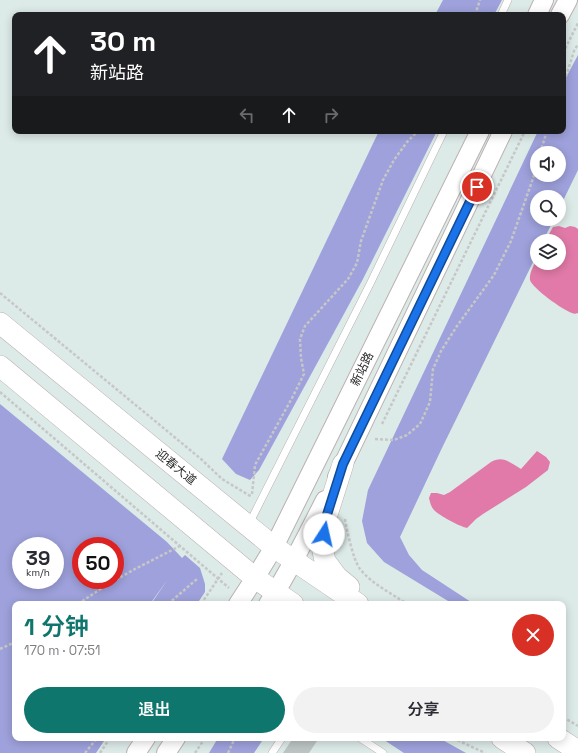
<!DOCTYPE html>
<html lang="zh">
<meta charset="utf-8">
<style>
:root{--surface:#fff;--page:#f2f2f3;--text:#2b2b33;--muted:#7c7c81;--accent:#0f766e}
body{margin:0;font-family:"Space Grotesk","Noto Sans SC",sans-serif;background:var(--page);color:var(--text);height:100vh;display:flex;flex-direction:column;font-size:15px;white-space:nowrap}
*{box-sizing:border-box;margin:0}
p{font-size:13px;color:var(--muted)}
.icon{flex:none;width:22px;height:22px;fill:none;stroke:currentColor;stroke-width:2;stroke-linecap:round;stroke-linejoin:round}
.map{position:relative;flex:1;overflow:hidden}
.sheet{position:absolute;left:12px;top:601px;width:554px;height:140px;display:flex;flex-direction:column;background:var(--surface);border-radius:8px;box-shadow:0 2px 10px #0003}
.sheet>*{flex:none}
.hud{position:absolute;left:12px;top:12px;width:554px;height:122px;border-radius:8px;box-shadow:0 2px 10px #0003;background:#202124;color:#fff;overflow:hidden}
.tools{position:absolute;left:530px;top:146px;display:grid;gap:8px}
.tools a{display:grid;place-items:center;width:36px;height:36px;border-radius:50%;background:var(--surface);box-shadow:0 2px 10px #0003;font-size:20px}
.speed{position:absolute;left:12px;top:537px;display:flex;gap:8px;font-size:20px;font-weight:700;text-align:center}
.speed>*{display:grid;place-content:center;width:52px;height:52px;border-radius:50%;background:var(--surface);box-shadow:0 2px 10px #0003;line-height:1}
.speed small{font-size:10px;font-weight:400}
.speed .limit{border:6px solid #d22;background:#fff;color:#111}
.pin{position:absolute;display:grid;place-items:center;width:34px;height:34px;color:#fff;margin:-17px;border:2px solid #fff;border-radius:50%;box-shadow:0 1px 4px #0007}
.me{position:absolute;width:44px;margin:-22px;rotate:10deg;stroke-linejoin:round;filter:drop-shadow(0 0 3px #0008)}
.turn{display:flex;align-items:center;gap:14px;height:84px;padding:0 12px;font-size:18px}
.turn .icon{width:52px;height:52px;stroke-width:2.5}
.turn b{display:block;font-size:28px;line-height:34px}
.lanes{display:flex;align-items:center;height:38px;padding:0 12px;background:#0003;justify-content:center;gap:20px;direction:ltr}
.lanes .off{opacity:.35}
.round{display:grid;place-items:center;flex:none;width:42px;height:42px;border-radius:21px;background:var(--page)}
.head{display:flex;align-items:center;justify-content:space-between;height:68px;padding:0 12px}
h1{font-size:24px;font-weight:600;line-height:30px;color:var(--accent)}
.action{display:flex;gap:8px;margin-top:auto;padding:8px 12px}
.action a{flex:1;height:46px;border-radius:24px;background:var(--accent);color:#fff;font-size:16px;font-weight:600;line-height:46px;text-align:center}
.action a+a{background:var(--page);color:var(--text)}
.map>svg:first-child{display:block}
</style>
<div class="map">
<svg width="578" height="753" viewBox="0 0 578 753">
<rect width="100%" height="100%" fill="#dceae8"/>
<!-- green -->
<g fill="#9ea1db" fill-rule="evenodd">
<polygon points="443,0 502,0 494,15 435,15"/>
<path d="M 578,55 L 578,170 L 559,209 L 559,197 L 537,197 L 537,219 L 554,219 L 543,241 L 537,241 L 537,254 L 441,450 L 400,537 L 409,555 L 422,570 L 474,604 L 453,604 L 384,562 L 367,543 L 362,521 L 368,490 L 538,131 L 563,131 L 563,83 ZM 537,153 L 559,153 L 559,175 L 537,175 Z"/>
<polygon points="379,131 437,131 363,279 259,470 250,480 236,474 222,459"/>
<path d="M 0,404 L 167,542 L 182,558 L 185,555 L 200,568 L 205,584 L 205,592 L 197,604 L 151,604 L 168,579 L 150,604 L 15,604 L 15,738 L 106,738 L 96,753 L 0,753 ZM 21,546 L 55,546 L 55,580 L 21,580 ZM 81,546 L 115,546 L 115,580 L 81,580 Z"/>
<polygon points="218,738 264,738 254,753 209,753"/>
<polygon points="381,738 439,738 466,753 404,753"/>
</g>
<!-- water -->
<g fill="#e17aa8">
<path d="M 559,226 L 565,228 L 570,226 L 575,227 L 578,229 L 578,313 C 575,314 574,314 572,313 C 563,310 532,288 530,280 C 529,273 534,265 537,259 L 537,263 L 559,263 L 559,241 L 545,241 L 553,227 Z"/>
<path d="M 537,451 L 546,457 L 550,462 L 548,470 L 526,487 L 483,514 L 476,519 L 467,528 C 459,526 440,516 434,510 C 431,507 430,502 429,498 L 431,493 L 437,493 L 444,495 L 450,492 L 491,462 C 503,455 510,463 521,469 Z"/>
</g>
<!-- building -->
<polygon fill="#bcc5c4" points="293,738 319,738 309,753 283,753"/>
<g fill="none" stroke-linecap="round" stroke-linejoin="round">
<!-- service casing -->
<g stroke="#bbb1b0" stroke-width="8">
<g id="service">
<polyline points="501,15 508,0"/>
<polyline points="249,524 370,284 444,131"/>
<polyline points="360,738 383,753"/>
<polyline points="272,753 282,738"/>
</g>
</g>
<!-- tertiary casing -->
<g stroke="#bbb1b0" stroke-width="20">
<g id="tertiary">
<polyline points="537,15 544,0"/>
<polyline points="560,15 568,0"/>
<polyline points="337,477 503,131"/>
<polyline points="238,604 255,578 274,547 480,131"/>
<path d="M 268,604 C 290,571 307,535 325,500"/>
<polyline points="136,753 146,738"/>
<polyline points="166,753 176,738"/>
</g>
</g>
<!-- secondary casing -->
<g stroke="#bbb1b0" stroke-width="22">
<g id="secondary">
<polyline points="0,323 274,547 358,604"/>
<polyline points="0,366 255,578 293,604"/>
<polyline points="343,464 325,521 322,546 325,561 337,577 349,587"/>
<polyline points="502,738 525,753"/>
<polyline points="558,738 578,751"/>
</g>
</g>
<!-- path -->
<g stroke="#c7c7c7" stroke-width="2.5" stroke-dasharray="3 2" stroke-linecap="butt">
<polyline points="475,15 480,0"/>
<polyline points="563,53 578,23"/>
<polyline points="563,86 574,51 578,44"/>
<polyline points="540,153 547,131"/>
<polyline points="0,293 201,459 222,479 252,497"/>
<polyline points="0,392 229,588"/>
<polyline points="382,424 525,131"/>
<polyline points="375,439 394,440 407,435 420,424 430,402 433,369 441,351 457,326 494,275 511,241 537,167"/>
<polyline points="252,494 255,465 292,398 304,374 301,358 300,339 305,326 348,279 357,263 361,241 383,180 394,160 407,142 418,131"/>
<path d="M 345,519 C 347,530 353,560 360,569 C 372,584 391,593 407,604"/>
<polyline points="78,604 105,586 135,569 180,546"/>
<polyline points="168,604 197,579"/>
<polyline points="201,604 222,573"/>
<polyline points="0,649 15,642"/>
<polyline points="563,717 578,726"/>
<polyline points="453,738 485,753"/>
<polyline points="85,753 97,738"/>
<polyline points="100,753 110,738"/>
<polyline points="195,753 205,738"/>
<polyline points="228,753 235,738"/>
</g>
<!-- service -->
<use href="#service" stroke="#fff" stroke-width="7"/>
<!-- tertiary -->
<use href="#tertiary" stroke="#fff" stroke-width="18"/>
<!-- secondary -->
<use href="#secondary" stroke="#fff" stroke-width="21"/>
</g>
<g fill="none" stroke-linecap="round" stroke-linejoin="round">
<!-- route casing -->
<g stroke="#114b97" stroke-width="10">
<polyline id="route" points="324,534 325,521 343,464 477,187"/>
</g>
<!-- route -->
<use href="#route" stroke="#1a73e8" stroke-width="7"/>
</g>
<g text-anchor="middle" dominant-baseline="central" stroke-width="3" stroke-linejoin="round" paint-order="stroke">
<!-- street labels -->
<g font-size="12" fill="#292929" stroke="#fff">
<text transform="translate(362 369) rotate(-64)">新站路</text>
<text transform="translate(176 467) rotate(39)">迎春大道</text>
</g>
</g>
</svg>
<div class="tools">
<a><svg class="icon" aria-label="sound" viewBox="0 0 24 24"><path d="M4 9h4l5-4v14l-5-4H4zM17 9q2 3 0 6"/></svg></a>
<a><svg class="icon" aria-label="search" viewBox="0 0 24 24"><circle cx="10" cy="10" r="6"/><path d="M15 15l6 6"/></svg></a>
<a><svg class="icon" aria-label="layers" viewBox="0 0 24 24"><path d="M12 4l9 5-9 5-9-5zM3 14l9 5 9-5"/></svg></a>
</div>
<div class="speed"><div>39<small>km/h</small></div><div class="limit">50</div></div>
<div class="pin" style="left:477px;top:187px;background:#d93025"><svg class="icon" aria-label="arrive" viewBox="0 0 24 24"><path d="M6 21V4h12l-3 4 3 4H6"/></svg></div>
<svg class="me" style="left:324px;top:534px" viewBox="-20 -20 40 40"><circle r="19" fill="#fff"/><path d="M0-13L10 11 0 6-10 11z" fill="#1a73e8"/></svg>
<div class="hud">
<div class="turn"><svg class="icon" aria-label="ahead" viewBox="0 0 24 24"><path d="M12 20V5M6 11l6-6 6 6"/></svg><div><b>30 m</b>新站路</div></div>
<div class="lanes"><svg class="icon off" aria-label="left" viewBox="0 0 24 24"><path d="M17 20v-9H6M10 6l-5 5 5 5"/></svg><svg class="icon" aria-label="ahead" viewBox="0 0 24 24"><path d="M12 20V5M6 11l6-6 6 6"/></svg><svg class="icon off" aria-label="right" viewBox="0 0 24 24"><path d="M7 20v-9h11M14 6l5 5-5 5"/></svg></div>
</div>
<section class="sheet">
<div class="head"><div><h1>1 分钟</h1><p>170 m · 07:51</p></div><a class="round" style="background:#d93025;color:#fff"><svg class="icon" aria-label="close" viewBox="0 0 24 24"><path d="M6 6l12 12M18 6L6 18"/></svg></a></div>
<div class="action"><a>退出</a><a>分享</a></div>
</section>
</div>
